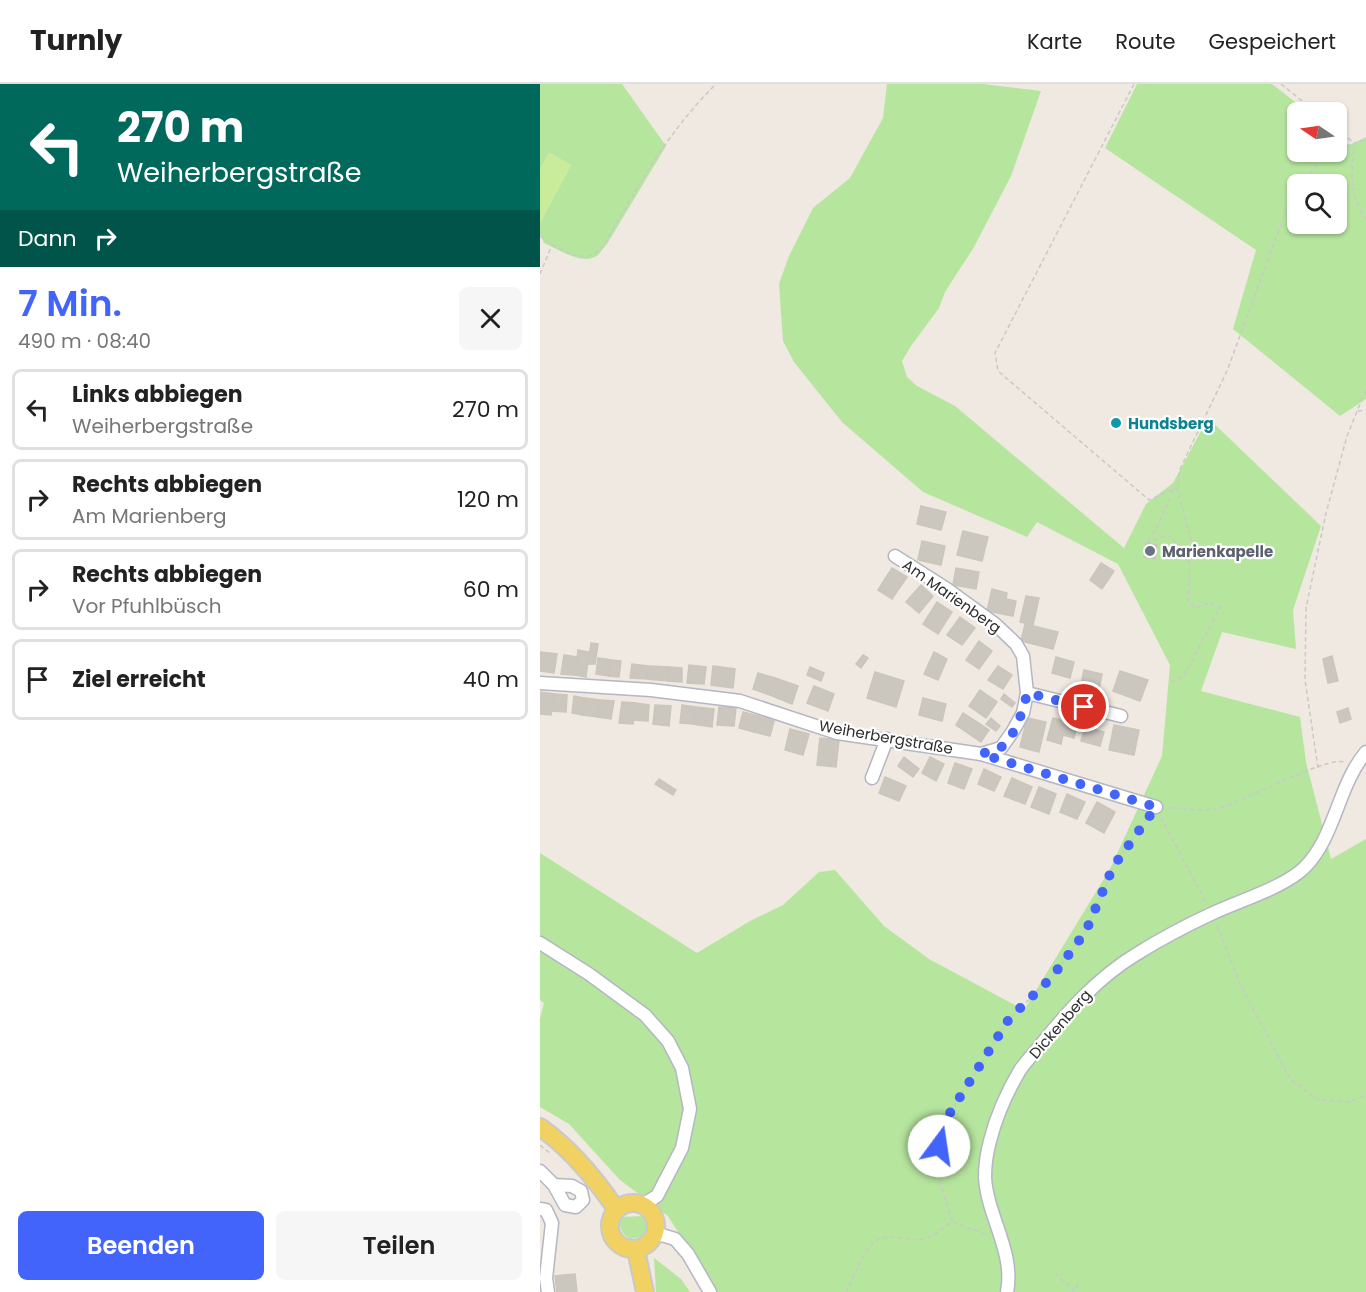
<!DOCTYPE html>
<html lang="de">
<meta charset="utf-8">
<style>
:root{--surface:#fff;--page:#f6f6f6;--text:#222;--muted:#767676;--line:#e0e0e0;--accent:#4264fb}
body{margin:0;font-family:Poppins,sans-serif;background:var(--page);color:var(--text);height:100vh;display:flex;flex-direction:column;font-size:22px;white-space:nowrap}
*{box-sizing:border-box;margin:0}
p{font-size:20px;color:var(--muted)}
.icon{flex:none;width:33px;height:33px;fill:none;stroke:currentColor;stroke-width:2;stroke-linecap:round;stroke-linejoin:round}
.map{position:relative;flex:1;overflow:hidden}
.panel{display:flex;flex-direction:column;background:var(--surface);width:540px}
.panel>*{flex:none}
.guide{background:#00695c;color:#fff;overflow:hidden}
.needle{width:39px;rotate:283deg}
.tools{position:absolute;left:747px;top:18px;display:grid;gap:12px}
.tools a{display:grid;place-items:center;width:60px;height:60px;border-radius:9px;background:var(--surface);box-shadow:0 2px 4px #0004;font-size:30px}
.pin{position:absolute;display:grid;place-items:center;width:51px;height:51px;color:#fff;margin:-26px;border:3px solid #fff;border-radius:50%;box-shadow:0 2px 6px #0007}
.me{position:absolute;width:66px;margin:-33px;rotate:14deg;stroke-linejoin:round;filter:drop-shadow(0 0 4px #0008)}
.turn{display:flex;align-items:center;gap:21px;height:126px;padding:0 18px;font-size:27px}
.turn .icon{width:78px;height:78px;stroke-width:2.5}
.turn b{display:block;font-size:42px;line-height:51px}
.then{display:flex;align-items:center;height:57px;padding:0 18px;background:#0003;gap:12px;font-size:22px}
.round{display:grid;place-items:center;flex:none;width:63px;height:63px;border-radius:9px;background:var(--page)}
.summary{display:flex;align-items:center;justify-content:space-between;height:102px;padding:0 18px}
h1{font-size:36px;font-weight:600;line-height:45px;color:var(--accent)}
.primary-button{display:flex;gap:12px;margin-top:auto;padding:12px 18px}
.primary-button a{flex:1;height:69px;border-radius:9px;background:var(--accent);color:#fff;font-size:24px;font-weight:600;line-height:69px;text-align:center}
.primary-button a+a{background:var(--page);color:var(--text)}
ul{padding:0;list-style:none}
li{display:flex;align-items:center;gap:18px;height:81px;margin:0 12px 9px;padding:0 6px;border:3px solid var(--line);border-radius:9px}
li div{flex:1}
li b{display:block;font-size:22px}
li em{font-style:normal}
header{display:flex;align-items:center;gap:36px;box-sizing:border-box;height:84px;padding:0 30px;background:var(--surface);border-bottom:2px solid var(--line)}
header strong{font-size:28px}
nav{display:flex;gap:33px;margin-inline-start:auto;font-size:21px}
main{display:flex;flex:1;min-height:0}
.map>svg:first-child{display:block}
</style>
<header>
<strong>Turnly</strong>
<nav><a>Karte</a><a>Route</a><a>Gespeichert</a></nav>
</header>
<main>
<section class="panel">
<div class="guide">
<div class="turn"><svg class="icon" aria-label="left" viewBox="0 0 24 24"><path d="M17 20v-9H6M10 6l-5 5 5 5"/></svg><div><b>270 m</b>Weiherbergstraße</div></div>
<div class="then">Dann<svg class="icon" aria-label="right" viewBox="0 0 24 24"><path d="M7 20v-9h11M14 6l5 5-5 5"/></svg></div>
</div>
<div class="summary"><div><h1>7 Min.</h1><p>490 m · 08:40</p></div><a class="round"><svg class="icon" aria-label="close" viewBox="0 0 24 24"><path d="M6 6l12 12M18 6L6 18"/></svg></a></div>
<ul>
<li><svg class="icon" aria-label="left" viewBox="0 0 24 24"><path d="M17 20v-9H6M10 6l-5 5 5 5"/></svg><div><b>Links abbiegen</b><p>Weiherbergstraße</p></div><em>270 m</em></li>
<li><svg class="icon" aria-label="right" viewBox="0 0 24 24"><path d="M7 20v-9h11M14 6l5 5-5 5"/></svg><div><b>Rechts abbiegen</b><p>Am Marienberg</p></div><em>120 m</em></li>
<li><svg class="icon" aria-label="right" viewBox="0 0 24 24"><path d="M7 20v-9h11M14 6l5 5-5 5"/></svg><div><b>Rechts abbiegen</b><p>Vor Pfuhlbüsch</p></div><em>60 m</em></li>
<li><svg class="icon" aria-label="arrive" viewBox="0 0 24 24"><path d="M6 21V4h12l-3 4 3 4H6"/></svg><div><b>Ziel erreicht</b></div><em>40 m</em></li>
</ul>
<div class="primary-button"><a>Beenden</a><a>Teilen</a></div>
</section>
<div class="map">
<svg width="826" height="1208" viewBox="0 0 826 1208">
<rect width="100%" height="100%" fill="#efe9e1"/>
<!-- green -->
<g fill="#b6e59e" fill-rule="evenodd">
<path d="M 0,0 L 82,0 L 126,62 L 67,160 C 64,163 61,168 58,171 C 43,183 19,165 4,159 L 0,150 L 0,139 L 31,81 L 9,69 L 0,85 Z"/>
<polygon points="347,0 443,0 501,7 471,92 434,163 405,208 399,224 371,262 362,277 367,293 377,302 415,322 584,464 606,420 633,399 668,334 781,442 753,526 756,565 682,548 661,607 760,633 766,678 791,775 826,755 826,1208 175,1208 128,1132 80,1096 29,1040 0,1023 0,935 4,919 0,916 0,769 157,869 210,837 243,821 279,788 295,786 344,842 389,875 484,926 570,785 622,672 630,581 578,480 497,438 487,453 383,408 302,338 254,278 243,257 239,200 249,172 273,124 310,94 343,34"/>
<path d="M 597,0 L 732,0 L 768,28 L 758,28 L 758,68 L 789,68 L 781,75 L 826,53 L 826,315 L 800,332 L 693,245 L 716,166 L 565,64 ZM 758,100 L 796,100 L 796,140 L 758,140 Z"/>
<path d="M 106,1132 L 108,1143 L 101,1153 L 91,1155 C 81,1151 79,1143 80,1133 Z"/>
<polygon points="114,1174 141,1195 150,1208 116,1208"/>
</g>
<!-- pitch -->
<polygon fill="#c9ec9a" points="9,69 31,81 0,139 0,85"/>
<!-- building -->
<g fill="#cbc7bf" stroke="#cbc5ba" stroke-width="1.5">
<polygon points="381,422 406,428 401,446 377,440"/>
<polygon points="423,447 448,453 442,477 417,471"/>
<polygon points="382,457 405,462 401,481 378,476"/>
<polygon points="606,459 617,461 615,475 604,473"/>
<polygon points="561,479 574,487 562,505 550,496"/>
<polygon points="352,484 367,493 352,515 338,506"/>
<polygon points="416,484 439,488 436,505 413,501"/>
<polygon points="381,501 393,512 379,529 366,518"/>
<polygon points="452,505 467,509 466,515 476,517 473,532 447,527"/>
<polygon points="486,512 499,514 493,541 480,538"/>
<polygon points="397,518 412,528 398,550 383,540"/>
<polygon points="420,533 435,544 422,561 407,551"/>
<polygon points="485,540 518,548 513,565 481,557"/>
<polygon points="439,557 452,567 439,585 426,576"/>
<polygon points="51,559 58,560 55,580 48,580"/>
<polygon points="38,566 49,568 46,593 35,591"/>
<polygon points="0,568 17,570 14,589 0,587"/>
<polygon points="394,568 407,575 398,596 384,590"/>
<polygon points="24,571 37,573 35,591 21,590"/>
<polygon points="323,571 328,574 321,584 316,580"/>
<polygon points="792,572 798,597 788,599 783,575"/>
<polygon points="516,573 534,578 530,594 512,589"/>
<polygon points="58,574 71,576 69,592 56,590"/>
<polygon points="71,576 81,577 79,593 69,592"/>
<polygon points="92,580 108,582 107,595 90,594"/>
<polygon points="149,581 166,583 164,600 147,599"/>
<polygon points="108,582 129,583 128,597 107,595"/>
<polygon points="173,582 195,585 193,604 171,601"/>
<polygon points="458,582 472,591 463,605 448,596"/>
<polygon points="129,583 142,584 142,598 128,597"/>
<polygon points="270,583 284,589 281,597 267,591"/>
<polygon points="544,586 562,590 559,605 541,601"/>
<polygon points="580,587 608,596 600,617 573,607"/>
<polygon points="335,588 364,597 356,623 327,614"/>
<polygon points="218,589 235,594 230,611 213,605"/>
<polygon points="235,594 258,602 252,620 230,611"/>
<polygon points="274,602 294,610 288,627 267,619"/>
<polygon points="440,606 457,618 446,634 429,622"/>
<polygon points="0,608 14,610 11,631 0,630"/>
<polygon points="14,610 27,611 26,628 11,627"/>
<polygon points="464,610 475,619 472,623 461,615"/>
<polygon points="34,612 45,614 43,631 32,629"/>
<polygon points="45,614 60,616 58,633 43,631"/>
<polygon points="383,614 406,620 402,637 379,631"/>
<polygon points="60,616 74,617 71,635 58,633"/>
<polygon points="82,618 95,619 93,640 79,639"/>
<polygon points="95,619 109,621 108,637 93,636"/>
<polygon points="115,621 131,622 129,642 113,640"/>
<polygon points="142,621 155,623 153,640 140,639"/>
<polygon points="155,623 174,625 172,643 153,640"/>
<polygon points="179,623 196,624 194,642 177,641"/>
<polygon points="808,624 811,635 800,639 797,628"/>
<polygon points="203,628 219,632 214,648 199,644"/>
<polygon points="423,629 449,646 441,658 416,641"/>
<polygon points="219,632 234,637 230,652 214,648"/>
<polygon points="451,634 460,642 456,647 446,640"/>
<polygon points="487,634 506,638 499,668 480,663"/>
<polygon points="513,634 537,641 534,654 523,651 521,660 507,656"/>
<polygon points="574,641 599,646 594,671 569,666"/>
<polygon points="545,643 564,648 560,662 541,657"/>
<polygon points="250,645 269,650 263,671 245,666"/>
<polygon points="280,654 299,656 296,683 277,681"/>
<polygon points="364,673 379,685 373,693 358,682"/>
<polygon points="390,673 404,680 396,697 382,689"/>
<polygon points="415,679 432,685 424,705 408,699"/>
<polygon points="444,685 461,693 454,707 438,700"/>
<polygon points="345,693 366,702 359,717 339,709"/>
<polygon points="472,694 492,703 485,720 464,712"/>
<polygon points="119,695 136,706 133,711 115,700"/>
<polygon points="499,703 516,710 509,730 491,723"/>
<polygon points="527,710 545,718 537,735 520,728"/>
<polygon points="557,718 575,728 564,749 546,739"/>
<polygon points="35,1190 37,1208 17,1208 15,1192"/>
</g>
<g fill="none" stroke-linecap="round" stroke-linejoin="round">
<!-- minor casing -->
<g stroke="#b4b7c1" stroke-width="15">
<g id="minor">
<polyline points="355,472 407,505 455,540 476,560 483,572 487,609 483,629 473,647 461,664 441,670"/>
<polyline points="0,599 111,606 200,617 297,649 441,670 616,723"/>
<polyline points="487,609 581,632"/>
<polyline points="332,694 347,655"/>
<polyline points="0,859 49,890 105,931 128,957 142,984 150,1025 142,1064 117,1112 102,1121"/>
<polyline points="0,1087 14,1101 25,1121 36,1123 43,1116 41,1107 32,1102 14,1101"/>
<polyline points="0,1125 6,1126 12,1139 6,1194 8,1208"/>
<polyline points="115,1149 135,1155 148,1170 170,1208"/>
<path d="M 467,1208 C 475,1168 447,1132 445,1093 C 445,1082 447,1068 450,1057 C 456,1033 467,1008 480,986 C 487,976 496,967 503,958 C 530,925 559,893 595,871 C 619,856 645,842 671,830 C 698,817 743,804 764,784 C 795,754 798,701 826,668"/>
</g>
</g>
<!-- major casing -->
<g stroke="#c9c9c9" stroke-width="20">
<g id="major">
<path d="M 0,1043 C 31,1065 55,1094 76,1125"/>
<circle cx="93" cy="1142" r="23"/>
<polyline points="96,1166 105,1208"/>
</g>
</g>
<!-- path -->
<g stroke="#c9c9c9" stroke-width="1.5" stroke-dasharray="4.5 3" stroke-linecap="butt">
<polyline points="594,0 455,269 458,287 609,416 636,404"/>
<polyline points="741,0 776,28"/>
<polyline points="796,45 813,58"/>
<path d="M 814,59 C 812,88 808,110 826,135"/>
<path d="M 760,100 C 776,79 799,61 826,56"/>
<path d="M 0,152 C 12,161 35,177 51,171 C 55,170 59,165 63,163 C 96,105 128,47 176,0"/>
<polyline points="0,190 12,161"/>
<polyline points="818,327 826,326"/>
<polyline points="633,406 618,442 606,459 628,451 642,465 649,480"/>
<polyline points="631,598 644,592 680,523 669,519 655,524 648,517 651,455 637,404 640,385 687,287 751,113 758,104"/>
<polyline points="778,684 765,596 766,524 786,429 807,352 826,305"/>
<path d="M 628,724 C 642,724 667,728 679,724 C 704,717 786,672 805,678"/>
<polyline points="621,734 667,820"/>
<polyline points="677,841 700,900 750,995 778,1016 809,1018 826,1011"/>
<polyline points="0,1061 11,1070"/>
<polyline points="65,1134 67,1152 82,1168"/>
<polyline points="412,1137 396,1085 403,1040 469,935 512,893 546,847 573,783 609,732"/>
<polyline points="413,1138 447,1151"/>
<polyline points="515,1189 534,1207 539,1198"/>
<path d="M 305,1208 C 316,1193 319,1172 334,1159 C 347,1146 367,1159 384,1155 C 395,1151 403,1145 412,1137"/>
</g>
<!-- minor -->
<use href="#minor" stroke="#fff" stroke-width="12"/>
<!-- major -->
<use href="#major" stroke="#f2d163" stroke-width="16"/>
</g>
<g fill="none" stroke-linecap="round" stroke-linejoin="round">
<!-- route -->
<path stroke="#4264fb" stroke-width="10" stroke-dasharray="0 18" d="M 399,1062 L 403,1040 L 469,935 L 512,893 L 546,847 L 573,783 L 616,723 L 441,670 C 447,668 455,667 460,664 C 474,655 484,625 487,609 L 544,623"/>
</g>
<!-- markers -->
<circle fill="#0f9aa8" stroke="#fff" stroke-width="2" cx="576" cy="339" r="6"/>
<circle fill="#6b7280" stroke="#fff" stroke-width="2" cx="610" cy="467" r="6"/>
<g text-anchor="middle" dominant-baseline="central" stroke-width="4.5" stroke-linejoin="round" paint-order="stroke">
<!-- culture labels -->
<g font-size="15" font-weight="bold" fill="#0d838f" stroke="#fff" text-anchor="start">
<text x="588" y="339">Hundsberg</text>
</g>
<!-- worship labels -->
<g font-size="15" font-weight="bold" fill="#5b616d" stroke="#fff" text-anchor="start">
<text x="622" y="467">Marienkapelle</text>
</g>
<!-- street labels -->
<g font-size="15" fill="#2e2e2e" stroke="#fff">
<text transform="translate(412 512) rotate(35)">Am Marienberg</text>
<text transform="translate(346 653) rotate(10)">Weiherbergstraße</text>
<text transform="translate(520 940) rotate(-49)">Dickenberg</text>
</g>
</g>
</svg>
<div class="tools">
<a><svg class="needle" viewBox="-14 -14 28 28"><path d="M0-13l5 13h-10z" fill="#e53935"/><path d="M0 13l5-13h-10z" fill="#767676"/></svg></a>
<a><svg class="icon" aria-label="search" viewBox="0 0 24 24"><circle cx="10" cy="10" r="6"/><path d="M15 15l6 6"/></svg></a>
</div>
<div class="pin" style="left:544px;top:623px;background:#d93025"><svg class="icon" aria-label="arrive" viewBox="0 0 24 24"><path d="M6 21V4h12l-3 4 3 4H6"/></svg></div>
<svg class="me" style="left:399px;top:1062px" viewBox="-20 -20 40 40"><circle r="19" fill="#fff"/><path d="M0-13L10 11 0 6-10 11z" fill="#4264fb"/></svg>
</div>
</main>
